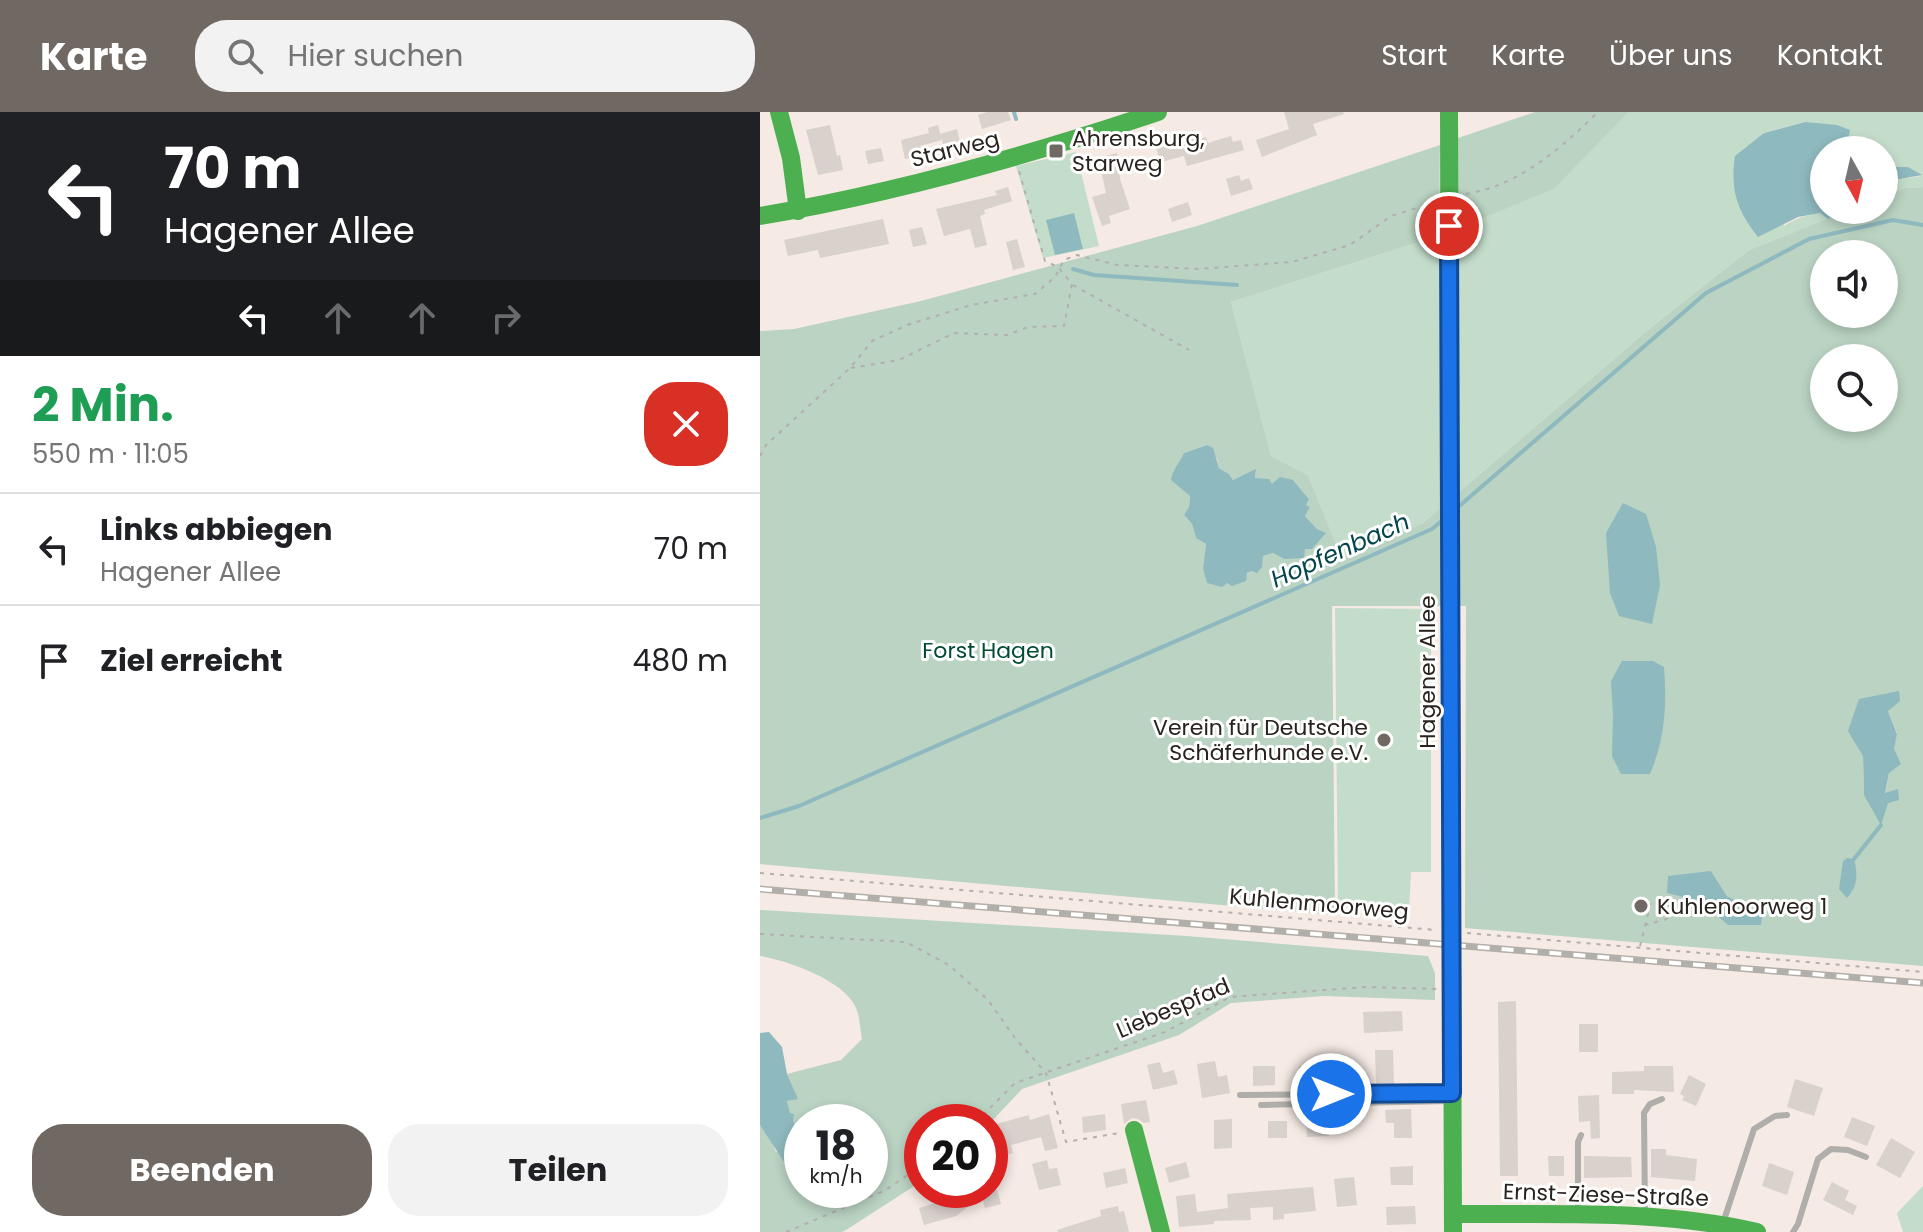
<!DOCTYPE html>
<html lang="de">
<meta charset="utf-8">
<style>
:root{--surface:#fff;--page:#f2f2f2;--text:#202124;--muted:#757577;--line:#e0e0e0;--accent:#706863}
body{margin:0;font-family:Poppins,sans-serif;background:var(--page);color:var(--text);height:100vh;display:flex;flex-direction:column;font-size:30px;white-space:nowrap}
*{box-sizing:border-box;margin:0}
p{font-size:26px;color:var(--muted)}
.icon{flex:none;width:44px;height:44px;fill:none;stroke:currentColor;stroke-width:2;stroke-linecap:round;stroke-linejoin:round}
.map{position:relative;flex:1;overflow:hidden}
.panel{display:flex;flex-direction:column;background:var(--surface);width:760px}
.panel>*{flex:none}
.hud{background:#202124;color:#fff;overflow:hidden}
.needle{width:52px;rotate:172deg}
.buttons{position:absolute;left:1050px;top:24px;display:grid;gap:16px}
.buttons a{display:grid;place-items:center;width:88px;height:88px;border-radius:50%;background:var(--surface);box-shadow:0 4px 12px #0003;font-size:40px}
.speed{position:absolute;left:24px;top:992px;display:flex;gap:16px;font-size:40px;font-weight:700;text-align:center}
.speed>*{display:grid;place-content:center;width:104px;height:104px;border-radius:50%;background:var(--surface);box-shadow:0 4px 12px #0003;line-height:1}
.speed small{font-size:20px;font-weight:400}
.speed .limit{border:12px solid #d22;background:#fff;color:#111}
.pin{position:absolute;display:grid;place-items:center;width:68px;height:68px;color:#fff;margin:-34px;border:4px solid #fff;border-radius:50%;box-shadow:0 2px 8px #0007}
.me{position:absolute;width:88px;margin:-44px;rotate:90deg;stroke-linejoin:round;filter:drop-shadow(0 0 6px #0008)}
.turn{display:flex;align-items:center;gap:28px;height:168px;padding:0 32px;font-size:36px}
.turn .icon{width:104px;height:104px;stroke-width:2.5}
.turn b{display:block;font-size:56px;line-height:68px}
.lanes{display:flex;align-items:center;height:76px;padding:0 32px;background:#0003;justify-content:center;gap:40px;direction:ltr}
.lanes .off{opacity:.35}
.round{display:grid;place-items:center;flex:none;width:84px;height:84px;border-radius:32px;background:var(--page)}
.summary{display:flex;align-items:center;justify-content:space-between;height:136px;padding:0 32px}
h1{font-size:48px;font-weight:700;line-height:60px;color:#1e9e55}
.primary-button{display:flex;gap:16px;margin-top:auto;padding:16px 32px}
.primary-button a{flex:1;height:92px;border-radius:32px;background:var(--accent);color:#fff;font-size:32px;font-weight:700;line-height:92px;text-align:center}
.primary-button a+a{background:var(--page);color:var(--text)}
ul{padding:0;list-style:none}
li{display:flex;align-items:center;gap:24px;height:112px;padding:0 32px;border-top:2px solid var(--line)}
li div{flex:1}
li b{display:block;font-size:30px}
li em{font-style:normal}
header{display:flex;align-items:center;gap:48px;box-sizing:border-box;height:112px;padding:0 40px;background:var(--accent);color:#fff}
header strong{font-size:38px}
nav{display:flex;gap:44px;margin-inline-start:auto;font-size:28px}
.search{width:560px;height:72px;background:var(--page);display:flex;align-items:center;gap:20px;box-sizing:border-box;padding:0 28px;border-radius:32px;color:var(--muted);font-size:30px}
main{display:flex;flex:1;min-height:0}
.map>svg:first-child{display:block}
</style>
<header>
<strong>Karte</strong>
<div class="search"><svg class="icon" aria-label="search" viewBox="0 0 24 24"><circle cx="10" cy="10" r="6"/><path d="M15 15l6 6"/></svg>Hier suchen</div>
<nav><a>Start</a><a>Karte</a><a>Über uns</a><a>Kontakt</a></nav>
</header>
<main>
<section class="panel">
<div class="hud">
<div class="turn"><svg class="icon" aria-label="left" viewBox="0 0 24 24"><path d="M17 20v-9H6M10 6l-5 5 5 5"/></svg><div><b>70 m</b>Hagener Allee</div></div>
<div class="lanes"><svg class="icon" aria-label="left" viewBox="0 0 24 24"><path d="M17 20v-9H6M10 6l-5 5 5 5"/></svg><svg class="icon off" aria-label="ahead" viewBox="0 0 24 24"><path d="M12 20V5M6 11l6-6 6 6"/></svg><svg class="icon off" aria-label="ahead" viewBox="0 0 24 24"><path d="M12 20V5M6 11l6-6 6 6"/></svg><svg class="icon off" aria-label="right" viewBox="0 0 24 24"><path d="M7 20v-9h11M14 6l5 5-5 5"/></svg></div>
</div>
<div class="summary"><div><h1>2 Min.</h1><p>550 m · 11:05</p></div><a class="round" style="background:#d93025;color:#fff"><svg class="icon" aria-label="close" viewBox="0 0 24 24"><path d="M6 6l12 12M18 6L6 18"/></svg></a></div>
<ul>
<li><svg class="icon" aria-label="left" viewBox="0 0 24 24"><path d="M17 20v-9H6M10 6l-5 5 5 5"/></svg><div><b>Links abbiegen</b><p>Hagener Allee</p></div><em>70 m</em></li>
<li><svg class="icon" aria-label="arrive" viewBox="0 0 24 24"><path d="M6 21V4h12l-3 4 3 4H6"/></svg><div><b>Ziel erreicht</b></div><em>480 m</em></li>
</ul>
<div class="primary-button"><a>Beenden</a><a>Teilen</a></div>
</section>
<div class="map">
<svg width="1163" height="1120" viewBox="0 0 1163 1120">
<rect width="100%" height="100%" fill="#f5eae4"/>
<!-- green -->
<g fill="#c4ddcb">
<path d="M 869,0 L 1163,0 L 1163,75 L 1145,76 L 1124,85 L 1124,81 L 1130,78 L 1135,68 L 1161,64 L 1148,55 L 1128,55 L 1124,51 L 1124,38 L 1107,38 L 1104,33 L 1045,10 L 1003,21 L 1024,114 C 1036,106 1046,103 1061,101 L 1068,107 L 989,138 L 889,217 L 663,411 L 581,446 L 548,363 L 511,344 L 471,190 L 678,124 L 680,33 L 698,26 L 698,115 L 794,77 Z"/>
<polygon points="316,40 339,134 283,146 256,54"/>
<polygon points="575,496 671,497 671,760 651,760 649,799 578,793"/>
<polygon points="1163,1074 1163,1120 1143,1120 1137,1101"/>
</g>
<!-- forest -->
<g fill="#bad3c2" fill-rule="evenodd">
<polygon points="775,0 869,0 794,77 698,116 698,26"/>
<path d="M 680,33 L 678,124 L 471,190 L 511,344 L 548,363 L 581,445 L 663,411 L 889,217 L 989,138 L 1090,98 L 1124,98 L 1124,85 L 1145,76 L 1163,75 L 1163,854 L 705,816 L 706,494 L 572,494 L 575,803 L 0,752 L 0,219 L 34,217 L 161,189 L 437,114 ZM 1064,142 L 1124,142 L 1124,202 L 1064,202 ZM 1064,246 L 1124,246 L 1124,306 L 1064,306 ZM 447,333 L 457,347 L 459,356 L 469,362 L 473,368 L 496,358 L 495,366 L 512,372 L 533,368 L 549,387 L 546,393 L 550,395 L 545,404 L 557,417 L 565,421 L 545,437 L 524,447 L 513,441 L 503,444 L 492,459 L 467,471 L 443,455 L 446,432 L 436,426 L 432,412 L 424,403 L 429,395 L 430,384 L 415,370 L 424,341 ZM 1138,579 L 1128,599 L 1137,621 L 1125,682 L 1104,683 L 1103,644 ZM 951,759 L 967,784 L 1001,802 L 968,813 L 939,789 Z"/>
<path d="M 0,798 L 426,824 L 668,844 L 675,861 L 675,888 L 564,884 L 471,891 L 419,923 L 262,977 L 230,1011 L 162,1010 L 162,1069 L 86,1118 L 82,1120 L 0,1120 L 0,1013 L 9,1023 L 16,1040 L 33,1035 C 25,1021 31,1004 27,989 L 37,986 L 27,962 L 81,948 L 102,927 C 100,917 100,905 96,896 C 84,868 28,849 0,844 ZM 42,1010 L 110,1010 L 110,1078 L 42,1078 Z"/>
</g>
<!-- water -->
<g fill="#8eb9bf">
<path d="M 1045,10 L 1077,13 L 1090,18 L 1088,28 L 1104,33 L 1107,38 L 1064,38 L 1064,98 L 1087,99 L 1068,107 L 1060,101 L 1038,105 L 998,125 C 977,98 970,79 975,44 L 1004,21 Z"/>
<polygon points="1124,51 1128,55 1148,55 1162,63 1135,68 1130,78 1124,81"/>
<polygon points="314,101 323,137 295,143 286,108"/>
<path d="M 447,333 L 453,336 L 459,356 L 469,362 L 473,368 L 496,357 L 495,366 L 509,367 L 512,372 L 520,365 L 533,368 L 549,387 L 546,393 L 550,395 L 545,404 L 557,417 L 566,421 L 552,437 L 545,437 L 544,446 L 524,447 L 513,441 L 503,444 L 502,455 L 497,461 L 492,459 L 487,461 L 486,469 L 472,474 L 467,471 L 462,475 L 447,471 L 443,456 L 446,432 L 436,426 L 432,412 L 424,403 L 429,395 L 430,384 L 411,368 C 412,358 420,351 424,341 Z"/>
<polygon points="863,391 886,402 896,435 900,473 892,512 859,504 850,481 846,421"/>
<path d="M 862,549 L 893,549 L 904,555 C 907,593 905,627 890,662 L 861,662 L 852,644 L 853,603 L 851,569 Z"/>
<polygon points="1139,579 1140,589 1128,599 1137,622 1134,637 1141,652 1129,661 1125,681 1138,677 1139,688 1128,691 1121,713 1104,683 1103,644 1088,619 1099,587"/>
<path d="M 1087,746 L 1094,747 C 1098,762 1098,774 1087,786 L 1079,777 L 1083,749 Z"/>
<polygon points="951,759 967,784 1002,802 1001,813 968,813 939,789 907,781 908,764"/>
<polygon points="9,920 22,935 27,962 38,987 27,989 30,1001 34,1002 33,1008 36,1020 29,1028 34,1048 24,1050 0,1013 0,921"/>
</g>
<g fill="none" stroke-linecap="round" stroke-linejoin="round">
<!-- stream -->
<g stroke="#8eb9bf" stroke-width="4">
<polyline points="254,0 256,7"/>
<polyline points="313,157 334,163 477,173"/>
<polyline points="697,396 946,181 1049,127 1133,108 1163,113"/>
<polyline points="0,706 39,694 672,417 684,407"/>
<polyline points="1094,747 1121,713"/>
</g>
</g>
<!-- building -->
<g fill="#d9d1cc">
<polygon points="227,0 248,0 251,8 222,17 218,3"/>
<polygon points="524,0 583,0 584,2 553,12 557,23 502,45 496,28 529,17"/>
<polygon points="70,13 77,44 80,43 83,58 58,63 46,18"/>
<polygon points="178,13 182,28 160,34 162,43 145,47 141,28 169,21 168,16"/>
<polygon points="197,17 200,30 184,35 180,22"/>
<polygon points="434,18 437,28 446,25 448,31 471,24 473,30 481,28 484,38 427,54 424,44 401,50 396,36 420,29 419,23"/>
<polygon points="121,36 124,49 108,52 105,39"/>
<polygon points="357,41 360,67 370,97 349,104 351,111 342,114 332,85 346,81 340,53 344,51 342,45"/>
<polygon points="479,63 481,69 489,66 493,77 471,84 466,67"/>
<polygon points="248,75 252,89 224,98 225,102 220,104 227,133 215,136 210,117 184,124 176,97 237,83 235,79"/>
<polygon points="428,90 432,103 412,110 408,97"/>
<polygon points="123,107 129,132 60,146 58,138 28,144 24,128"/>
<polygon points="162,115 167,132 153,135 149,118"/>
<polygon points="257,127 265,155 253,158 246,130"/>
<polygon points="756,889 758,1064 740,1064 738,890"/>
<polygon points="642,899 643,919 604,921 603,900"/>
<rect x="819" y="912" width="19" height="28"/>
<polygon points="615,938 633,938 634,973 616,973"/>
<polygon points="455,949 458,965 467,963 470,981 442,986 437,952"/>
<polygon points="400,950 403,961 414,958 418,972 393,978 387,953"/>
<polygon points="493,954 515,954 515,973 493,974"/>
<polygon points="539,954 563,954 564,975 540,976"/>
<polygon points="884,954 913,954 914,980 874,978 874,982 852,982 852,960 884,959"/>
<polygon points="929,963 946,972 936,994 922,988 924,984 920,982"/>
<polygon points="1035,967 1063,976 1054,1004 1027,995"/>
<polygon points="839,983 840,1026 831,1027 830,1009 819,1010 818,984"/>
<polygon points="386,988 390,1010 384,1011 378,1007 372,1006 364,1012 361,992"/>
<polygon points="651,997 652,1026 634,1026 634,1011 626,1011 625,998"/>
<polygon points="289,1002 298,1036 285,1039 281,1025 251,1033 253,1041 242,1044 233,1013 269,1003 270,1008"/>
<polygon points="345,1002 346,1018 323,1021 322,1005"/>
<polygon points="1092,1005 1115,1014 1107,1034 1084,1025"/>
<polygon points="472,1007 472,1036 454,1037 454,1008"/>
<polygon points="546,1008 569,1008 569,1024 547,1025"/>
<rect x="508" y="1009" width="19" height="17"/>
<polygon points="1131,1026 1155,1040 1140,1066 1116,1053"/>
<polygon points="891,1037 906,1037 906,1043 937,1047 935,1069 891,1065"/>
<polygon points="788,1044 804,1044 804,1064 789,1064"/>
<polygon points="824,1044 871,1045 872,1065 824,1066"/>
<polygon points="287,1048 289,1057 297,1056 301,1073 279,1078 272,1052"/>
<polygon points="426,1050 430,1065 409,1071 405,1056"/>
<polygon points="1009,1051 1034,1060 1027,1083 1002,1074"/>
<polygon points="653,1054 653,1073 631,1073 630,1055"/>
<polygon points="365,1056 368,1071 346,1076 343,1061"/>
<polygon points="594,1065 597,1093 577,1095 574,1067"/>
<polygon points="1072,1070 1089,1079 1085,1088 1097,1094 1093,1103 1063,1088"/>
<polygon points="553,1075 556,1099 524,1102 524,1107 513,1108 513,1095 490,1096 491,1108 454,1109 454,1112 419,1115 416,1084 435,1082 437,1100 468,1096 467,1082"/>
<polygon points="220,1078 237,1078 241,1092 225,1096"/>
<polygon points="203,1086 209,1094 196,1104 164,1113 159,1096 186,1088 189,1096"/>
<polygon points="358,1094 359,1100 364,1099 369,1120 298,1120 297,1118 341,1104 340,1098"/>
<polygon points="655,1094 656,1112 627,1113 626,1095"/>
</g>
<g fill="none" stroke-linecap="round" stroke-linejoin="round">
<!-- path -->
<g stroke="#b3afac" stroke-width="2" stroke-dasharray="4 6" stroke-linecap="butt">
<path d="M 706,82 C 760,73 800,37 838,0"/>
<polyline points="313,173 429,238"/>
<polyline points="91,256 139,248 194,221 247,223 268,215 304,214 312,172 298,155 285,149 259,59"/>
<polyline points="0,344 6,333 90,256 112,229 147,213 211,193 275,182 295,165 304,148 317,143 357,153 439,157 532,150 590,133 631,104 673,91"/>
<polyline points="0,761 676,818"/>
<polyline points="707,821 1163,860"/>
<polyline points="0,822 146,830 189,853 228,888 255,926 286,961 306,1030 359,1021"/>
<polyline points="880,834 891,790 910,793 910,806 885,813"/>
<polyline points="216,1010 255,971 405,920 470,885 605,875 678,877"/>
<polyline points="26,1120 124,1079 162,1053"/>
</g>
<!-- lane -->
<g stroke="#afaeaa" stroke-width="6">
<polyline points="480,983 689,981"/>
<polyline points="501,993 689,989"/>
<polyline points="885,1101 884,1001 890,992 902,987"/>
<polyline points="818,1102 818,1030 821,1023"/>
<polyline points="964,1108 994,1017 1015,1004 1027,1003"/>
<polyline points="1033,1120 1038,1112 1058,1047 1071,1037 1088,1038 1106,1045"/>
</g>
<!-- fast -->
<g stroke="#4caf50" stroke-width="18">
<polyline points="19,0 31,46 38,99"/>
<polyline points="689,0 693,1120"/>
<path d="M 0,104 C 136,81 267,44 398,0"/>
<polyline points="374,1018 401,1120"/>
<path d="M 693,1102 C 794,1103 898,1097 997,1120"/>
</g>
<!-- rail casing -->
<g stroke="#b2aea9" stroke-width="7">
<polyline id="rail" points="0,777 1163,871"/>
</g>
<!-- rail -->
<use href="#rail" stroke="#fff" stroke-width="4" stroke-dasharray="12" stroke-linecap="butt"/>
</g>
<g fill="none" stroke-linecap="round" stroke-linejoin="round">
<!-- route casing -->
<g stroke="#114b97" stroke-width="20">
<polyline id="route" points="571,982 692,981 689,114"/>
</g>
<!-- route -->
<use href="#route" stroke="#1a73e8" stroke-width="14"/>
</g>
<!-- markers -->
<g fill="#706863" stroke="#fff" stroke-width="3">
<rect x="288" y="31" width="16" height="16" rx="4"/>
<circle cx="624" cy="628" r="8"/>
<circle cx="881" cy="794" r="8"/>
</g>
<g text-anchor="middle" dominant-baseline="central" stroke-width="6" stroke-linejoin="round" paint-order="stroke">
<!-- poi labels -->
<g font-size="22" fill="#29221e" stroke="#fff" text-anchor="start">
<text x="312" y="26">Ahrensburg,<tspan x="312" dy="25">Starweg</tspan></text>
<text x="608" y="615" text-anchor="end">Verein für Deutsche<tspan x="608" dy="25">Schäferhunde e.V.</tspan></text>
<text x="897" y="794">Kuhlenoorweg 1</text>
</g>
<!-- street labels -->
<g font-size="22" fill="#29221e" stroke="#fff">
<text transform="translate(195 37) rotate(-14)">Starweg</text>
<text transform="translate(667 560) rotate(-90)">Hagener Allee</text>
<text transform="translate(559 792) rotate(5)">Kuhlenmoorweg</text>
<text transform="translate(413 896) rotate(-23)">Liebespfad</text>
<text transform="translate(846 1083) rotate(2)">Ernst-Ziese-Straße</text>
</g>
<!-- park labels -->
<g font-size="22" fill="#004c33" stroke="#fff">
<text x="228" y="538">Forst Hagen</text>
</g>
<!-- water labels -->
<g font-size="24" font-style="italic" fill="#04444d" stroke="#fff">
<text transform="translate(580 438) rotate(-24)">Hopfenbach</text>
</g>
</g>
</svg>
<div class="buttons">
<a><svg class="needle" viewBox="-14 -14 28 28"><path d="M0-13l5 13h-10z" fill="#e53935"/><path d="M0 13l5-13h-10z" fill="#757577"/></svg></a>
<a><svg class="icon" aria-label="sound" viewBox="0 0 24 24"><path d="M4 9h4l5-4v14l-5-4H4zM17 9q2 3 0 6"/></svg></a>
<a><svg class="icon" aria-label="search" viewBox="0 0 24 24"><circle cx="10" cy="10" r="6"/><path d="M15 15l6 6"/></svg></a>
</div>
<div class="speed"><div>18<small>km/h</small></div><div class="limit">20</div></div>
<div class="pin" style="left:689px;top:114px;background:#d93025"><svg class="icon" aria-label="arrive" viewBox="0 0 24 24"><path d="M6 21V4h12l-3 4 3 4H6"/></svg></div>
<svg class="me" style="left:571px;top:982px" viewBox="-20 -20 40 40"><circle r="17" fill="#1a73e8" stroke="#fff" stroke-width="3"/><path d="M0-11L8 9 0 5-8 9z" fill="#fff"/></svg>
</div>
</main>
